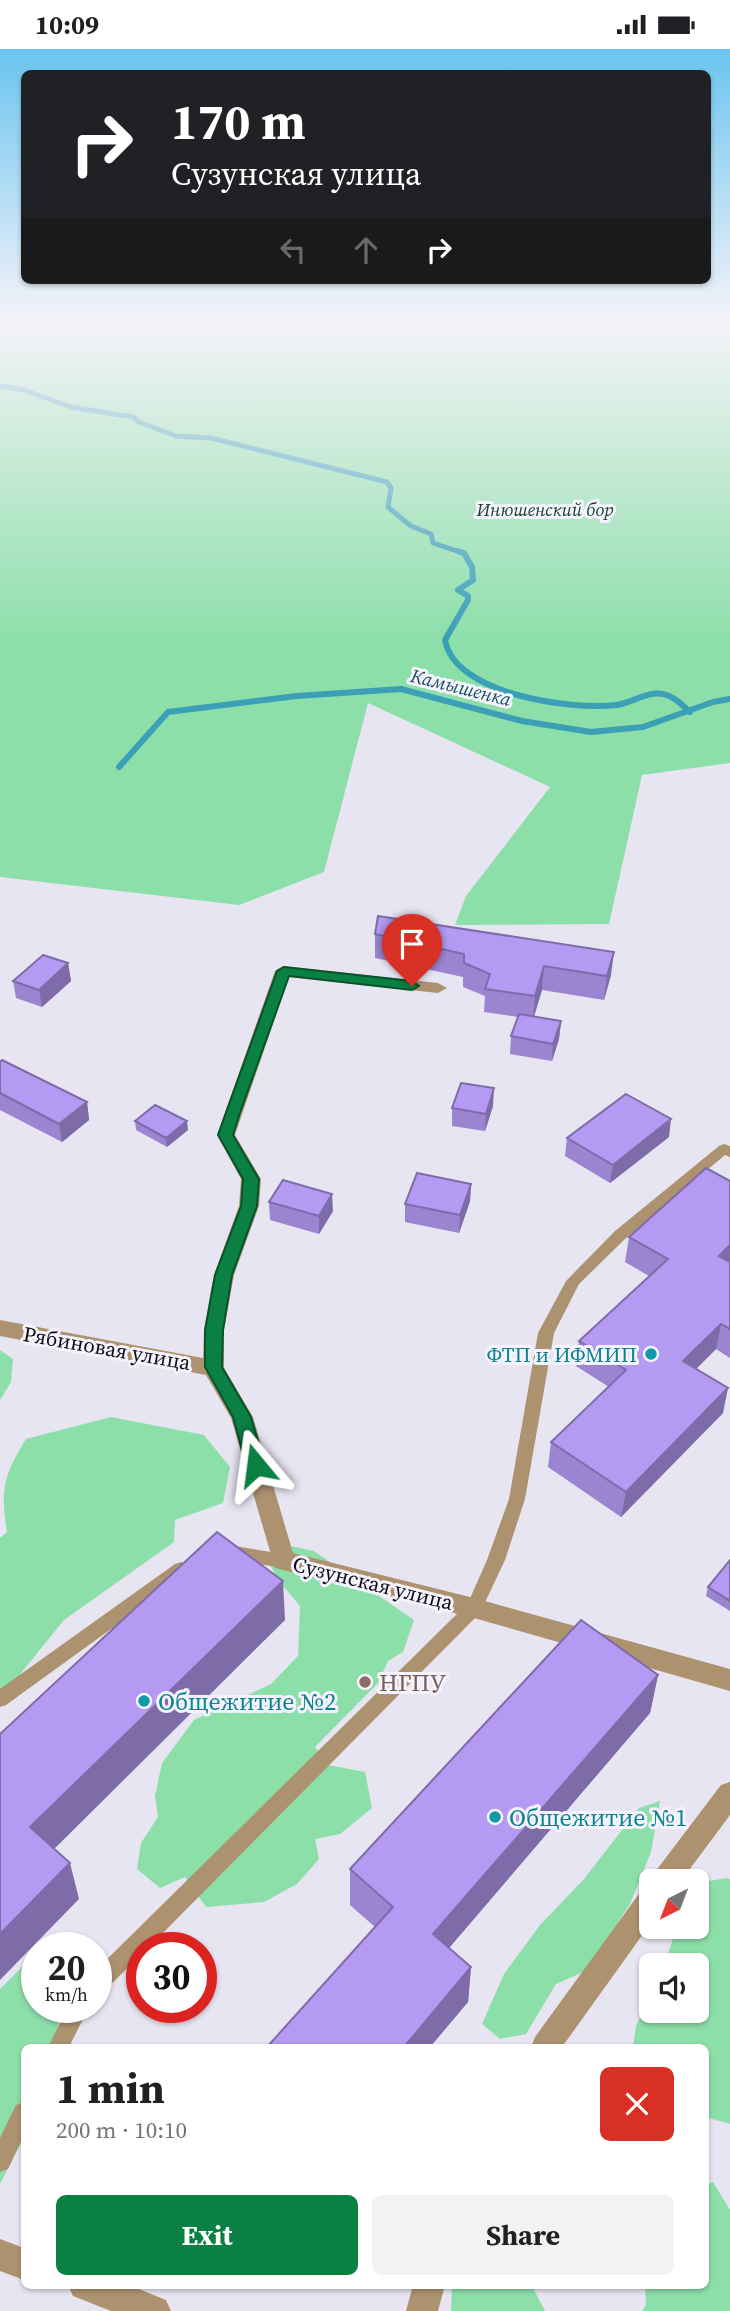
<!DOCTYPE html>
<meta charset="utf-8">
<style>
:root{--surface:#fff;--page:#f2f2f2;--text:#202124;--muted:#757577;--accent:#0b8043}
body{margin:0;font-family:"Source Serif 4",serif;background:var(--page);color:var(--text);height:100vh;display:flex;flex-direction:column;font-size:26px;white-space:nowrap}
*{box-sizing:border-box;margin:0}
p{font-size:23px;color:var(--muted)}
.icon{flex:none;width:38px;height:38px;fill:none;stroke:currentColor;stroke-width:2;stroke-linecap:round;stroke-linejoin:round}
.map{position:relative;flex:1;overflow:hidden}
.sheet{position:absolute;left:21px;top:1995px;width:688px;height:245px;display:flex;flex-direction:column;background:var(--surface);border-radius:10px;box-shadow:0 2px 5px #0004}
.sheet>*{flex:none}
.hud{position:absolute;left:21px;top:21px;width:690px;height:214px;border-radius:10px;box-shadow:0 2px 5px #0004;background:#202124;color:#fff;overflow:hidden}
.needle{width:46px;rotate:222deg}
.tools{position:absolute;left:639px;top:1820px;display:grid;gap:14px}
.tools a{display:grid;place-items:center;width:70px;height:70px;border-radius:10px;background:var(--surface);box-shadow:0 2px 5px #0004;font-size:35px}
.speed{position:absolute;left:21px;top:1883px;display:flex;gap:14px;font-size:35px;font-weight:700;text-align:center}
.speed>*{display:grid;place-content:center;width:91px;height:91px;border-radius:50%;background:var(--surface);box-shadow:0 2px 5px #0004;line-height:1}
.speed small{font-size:18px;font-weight:400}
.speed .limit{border:10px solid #d22;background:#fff;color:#111}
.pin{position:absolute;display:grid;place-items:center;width:60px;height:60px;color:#fff;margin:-72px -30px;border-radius:50% 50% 50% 0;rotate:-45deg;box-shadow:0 0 7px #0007}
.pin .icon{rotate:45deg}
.me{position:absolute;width:77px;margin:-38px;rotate:344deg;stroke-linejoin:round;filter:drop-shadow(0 0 5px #0008)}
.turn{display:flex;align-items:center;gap:24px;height:147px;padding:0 35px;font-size:32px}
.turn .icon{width:91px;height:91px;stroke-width:2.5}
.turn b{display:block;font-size:49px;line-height:60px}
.lanes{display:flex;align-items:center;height:66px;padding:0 35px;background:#0003;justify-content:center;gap:35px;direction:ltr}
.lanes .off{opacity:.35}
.round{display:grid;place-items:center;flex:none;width:74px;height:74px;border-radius:10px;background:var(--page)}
.head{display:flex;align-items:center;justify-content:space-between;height:119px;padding:0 35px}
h1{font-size:42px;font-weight:700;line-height:52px}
.action{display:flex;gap:14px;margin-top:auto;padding:14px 35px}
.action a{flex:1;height:80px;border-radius:10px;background:var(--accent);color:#fff;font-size:28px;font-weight:700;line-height:80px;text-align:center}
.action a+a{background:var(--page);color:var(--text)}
.status{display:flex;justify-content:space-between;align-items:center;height:49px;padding:0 35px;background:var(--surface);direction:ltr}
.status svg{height:19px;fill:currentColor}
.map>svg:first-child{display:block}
</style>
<div class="status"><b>10:09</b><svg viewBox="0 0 49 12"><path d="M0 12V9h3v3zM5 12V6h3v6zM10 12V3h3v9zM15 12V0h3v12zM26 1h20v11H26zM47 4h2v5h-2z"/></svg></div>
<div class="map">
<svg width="730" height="2262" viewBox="0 0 730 2262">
<rect width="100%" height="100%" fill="#e8e5f2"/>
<!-- green -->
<g fill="#8ddfaa">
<polygon points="0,274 730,274 730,714 642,726 609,875 455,876 466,847 550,738 368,654 324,823 239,856 0,828"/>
<polygon points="0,1301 13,1310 11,1333 0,1351"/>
<path d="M 111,1368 L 204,1386 L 230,1418 L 223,1454 L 175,1471 L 174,1493 L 64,1571 L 0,1650 L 0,1489 L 7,1483 C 0,1440 4,1426 26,1390 Z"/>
<polygon points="286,1496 314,1502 414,1571 403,1603 388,1612 378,1634 315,1698 328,1716 365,1723 372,1759 340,1785 315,1790 319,1810 297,1835 264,1853 206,1858 185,1828 160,1839 137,1820 141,1794 158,1768 155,1747 162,1714 194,1671 271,1635 298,1607 300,1557 279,1532 266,1509"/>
<polygon points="660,1752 651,1803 630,1855 586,1922 556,1935 526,1985 500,1990 482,1975 504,1925 540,1876 584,1830 639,1759"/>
<polygon points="727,1829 730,1830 730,2075 705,2068 705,1998 633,1998 636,1977 651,1947 651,1962 696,1962 696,1916 664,1916 677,1878 696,1878 697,1834"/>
<polygon points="37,1903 37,1958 60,1958 56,1998 24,1998 24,2088 0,2135 0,1940"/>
<polygon points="713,2133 730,2161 730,2262 642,2262 646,2256 645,2237 705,2236 705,2137"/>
<polygon points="452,2236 532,2237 545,2262 451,2262"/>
</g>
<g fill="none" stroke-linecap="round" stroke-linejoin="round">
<!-- stream-far1 -->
<polyline stroke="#3b9fb6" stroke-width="5" points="0,337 24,341 71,358 133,368 139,373 176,387 211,389 387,433 391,439 388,458 411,477 431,485 433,494 463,504"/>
<!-- stream -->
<g stroke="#3b9fb6" stroke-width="6">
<path d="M 458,502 L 464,504 L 472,518 L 473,531 L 458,541 L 468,547 L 468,551 L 445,591 C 455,646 571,661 616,656 C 632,654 647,642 663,645 C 674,647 682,656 690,663"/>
<polyline points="119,718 168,663 297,647 401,640 522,672 591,683 643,678 713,653 730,650"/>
</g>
<!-- service -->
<g fill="#ad9270" fill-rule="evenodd">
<polygon points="724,1095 730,1097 730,1108 725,1106 625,1190 579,1235 554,1284 525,1450 505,1511 480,1564 148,1899 142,1899 142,1905 103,1943 96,1946 96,1921 468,1554 487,1511 509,1450 538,1284 566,1232 615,1182 719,1097"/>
<polygon points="229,1496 283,1505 289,1507 292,1512 289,1517 283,1519 229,1510 223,1508 220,1503 223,1498"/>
<polygon points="181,1513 187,1515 190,1520 187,1525 6,1656 0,1658 0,1640 175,1515"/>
<polygon points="68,1958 89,1958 69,1998 48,1998"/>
<polygon points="24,2053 24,2086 8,2120 0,2123 0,2089 16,2056"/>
</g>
<!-- minor -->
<g fill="#ad9270" fill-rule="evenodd">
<polygon points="283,917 438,934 447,939 438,944 289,928 235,1086 261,1130 259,1157 234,1226 224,1281 224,1319 253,1368 293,1504 474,1549 730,1620 730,1642 474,1569 275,1519 231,1369 206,1326 0,1287 0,1271 203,1309 204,1281 214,1226 239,1157 241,1130 217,1086 275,922"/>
<polygon points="730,1733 730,1766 681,1832 651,1832 655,1823 721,1736"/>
<polygon points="651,1838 651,1874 562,1998 531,1998 535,1988 641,1842"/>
<polygon points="0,2190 24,2199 24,2231 0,2222"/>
<polygon points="68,2236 129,2236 166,2251 171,2262 111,2262 73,2247"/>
<polygon points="413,2236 445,2236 438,2262 406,2262"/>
</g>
</g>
<!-- wall -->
<g fill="#9b84d0">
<polygon points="375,885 611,926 604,951 542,941 534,968 561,972 559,990 552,1012 510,1005 511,987 518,968 484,963 485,947 463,938 463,928 375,909"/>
<polygon points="68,914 71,932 42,958 16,949 13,932"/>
<polygon points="0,1013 87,1053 89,1071 62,1093 0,1061"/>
<polygon points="493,1057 485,1082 452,1077 452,1059"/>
<polygon points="135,1072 188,1081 167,1098 136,1081"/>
<polygon points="669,1088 610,1134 565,1107 567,1089"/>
<polygon points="730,1132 730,1309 716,1300 696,1320 723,1364 621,1468 548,1418 551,1393 609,1338 576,1317 579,1292 649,1227 625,1213 629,1188"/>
<polygon points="471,1135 470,1152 459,1184 405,1173 405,1155"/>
<polygon points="269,1153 333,1162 319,1185 270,1171"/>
<polygon points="730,1511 730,1562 706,1547 708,1538"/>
<polygon points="658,1626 650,1664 449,1899 471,1918 468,1953 430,1998 267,1998 375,1878 350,1856 350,1820"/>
</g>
<!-- shaded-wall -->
<g fill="#7e6ca9">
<polygon points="614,903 611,926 604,951 607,927"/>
<polygon points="68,914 71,932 42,958 39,941"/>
<polygon points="544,917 542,941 533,970 535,947"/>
<polygon points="561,972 559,990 552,1012 553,995"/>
<polygon points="494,1039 493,1057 485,1082 486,1065"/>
<polygon points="87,1053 89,1071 62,1093 59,1075"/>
<polygon points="671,1070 669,1088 610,1134 613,1116"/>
<polygon points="187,1072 188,1081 167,1098 166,1089"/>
<polygon points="471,1135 470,1152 459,1184 460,1166"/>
<polygon points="332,1145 333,1162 319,1185 319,1167"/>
<polygon points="730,1196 730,1217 719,1207"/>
<polygon points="721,1275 716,1300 679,1337 683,1312"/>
<polygon points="728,1339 723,1364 621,1468 626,1443"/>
<polygon points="283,1532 285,1571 39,1815 30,1778"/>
<polygon points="658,1626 650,1664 431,1920 433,1885"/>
<polygon points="70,1814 79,1850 0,1931 0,1885"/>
<polygon points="471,1918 468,1953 430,1998 404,1998"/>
</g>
<!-- building -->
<g fill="#b49af2" stroke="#7e6ca9" stroke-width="2">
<polygon points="378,867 614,903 607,927 544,917 535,947 485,940 490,925 464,914 464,905 375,885"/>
<polygon points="43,906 68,914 39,941 13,932"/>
<polygon points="519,965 561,972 553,995 511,987"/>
<polygon points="2,1011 87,1053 59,1075 0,1044 0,1013"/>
<polygon points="461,1034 494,1039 486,1065 452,1059"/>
<polygon points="626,1045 671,1070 613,1116 567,1089"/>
<polygon points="155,1056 187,1072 166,1089 135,1072"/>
<polygon points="706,1119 730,1132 730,1196 719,1207 730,1213 730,1280 721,1275 683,1312 728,1339 626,1443 551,1393 626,1321 579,1292 668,1210 629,1188"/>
<polygon points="417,1124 471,1135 460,1166 405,1155"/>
<polygon points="283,1131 332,1145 319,1167 269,1153"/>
<polygon points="217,1483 283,1532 30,1778 70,1814 0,1885 0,1685"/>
<polygon points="730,1511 730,1552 708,1538"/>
<polygon points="581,1571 658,1626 433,1885 471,1918 404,1998 267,1998 393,1858 350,1820"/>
</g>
<!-- sky -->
<linearGradient id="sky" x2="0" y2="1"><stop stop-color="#6ac4f0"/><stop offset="0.46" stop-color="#f5f3f9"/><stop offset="1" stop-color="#f5f3f9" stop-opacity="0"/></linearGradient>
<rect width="730" height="590" fill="url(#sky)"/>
<!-- route -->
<polygon fill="#0b8043" stroke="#07532c" stroke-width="2" points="284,918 412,932 419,937 412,941 289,927 240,1064 233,1086 259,1130 257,1157 232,1226 223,1281 222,1318 251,1368 265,1416 262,1421 256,1423 249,1421 246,1416 233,1368 205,1318 205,1281 215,1226 241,1157 243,1130 218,1086 277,922"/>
<!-- markers -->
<g fill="#0f9aa8" stroke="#f5f3fe" stroke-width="2.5">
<circle cx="651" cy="1305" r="7"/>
<circle cx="144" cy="1652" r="7"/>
<circle cx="495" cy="1768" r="7"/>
</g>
<circle fill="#8d6e63" stroke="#f5f3fe" stroke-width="2.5" cx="365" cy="1633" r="7"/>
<g text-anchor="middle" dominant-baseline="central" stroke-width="6" stroke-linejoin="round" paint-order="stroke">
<!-- far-park labels -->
<g font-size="18" font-style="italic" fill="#153e26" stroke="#f5f3fe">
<text x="545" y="460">Инюшенский бор</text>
</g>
<!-- far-water labels -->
<g font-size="19" font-style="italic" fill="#16525f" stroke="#f5f3fe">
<text transform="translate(461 638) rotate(14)">Камышенка</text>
</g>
<!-- street labels -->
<g font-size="21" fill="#0e0d12" stroke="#f5f3fe">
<text transform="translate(107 1299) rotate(10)">Рябиновая улица</text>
<text transform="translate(373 1534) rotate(14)">Сузунская улица</text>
</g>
<!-- culture labels -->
<g font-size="21" fill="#0d838f" stroke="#f5f3fe" text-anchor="end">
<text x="637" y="1305">ФТП и ИФМИП</text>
</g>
<!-- near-education labels -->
<g font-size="24" fill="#785e54" stroke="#f5f3fe" text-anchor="start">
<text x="379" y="1633">НГПУ</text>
</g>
<!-- near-culture labels -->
<g font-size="24" fill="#0d838f" stroke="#f5f3fe" text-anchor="start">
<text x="158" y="1652">Общежитие №2</text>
<text x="509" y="1768">Общежитие №1</text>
</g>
</g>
</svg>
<div class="tools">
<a><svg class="needle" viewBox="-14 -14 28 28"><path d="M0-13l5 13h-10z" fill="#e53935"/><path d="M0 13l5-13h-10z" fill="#757577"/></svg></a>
<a><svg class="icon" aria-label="sound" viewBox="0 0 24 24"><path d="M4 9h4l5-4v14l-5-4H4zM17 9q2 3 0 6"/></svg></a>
</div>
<div class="speed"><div>20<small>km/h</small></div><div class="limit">30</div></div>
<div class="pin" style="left:412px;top:937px;background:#d93025"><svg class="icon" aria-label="arrive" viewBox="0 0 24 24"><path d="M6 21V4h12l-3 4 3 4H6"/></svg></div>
<svg class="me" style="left:256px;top:1416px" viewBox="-20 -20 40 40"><path d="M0-17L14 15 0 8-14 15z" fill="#0b8043" stroke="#fff" stroke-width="4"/></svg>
<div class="hud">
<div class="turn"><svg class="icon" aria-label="right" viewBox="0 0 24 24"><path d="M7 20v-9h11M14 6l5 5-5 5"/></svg><div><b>170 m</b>Сузунская улица</div></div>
<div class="lanes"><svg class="icon off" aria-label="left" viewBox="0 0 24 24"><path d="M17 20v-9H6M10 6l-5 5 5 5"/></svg><svg class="icon off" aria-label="ahead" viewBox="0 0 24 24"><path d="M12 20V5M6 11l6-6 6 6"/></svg><svg class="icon" aria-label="right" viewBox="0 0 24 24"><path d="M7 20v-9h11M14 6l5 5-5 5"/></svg></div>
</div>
<section class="sheet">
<div class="head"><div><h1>1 min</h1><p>200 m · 10:10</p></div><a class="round" style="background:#d93025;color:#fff"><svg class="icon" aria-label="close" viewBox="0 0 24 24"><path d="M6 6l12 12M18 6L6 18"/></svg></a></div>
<div class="action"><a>Exit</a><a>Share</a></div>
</section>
</div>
